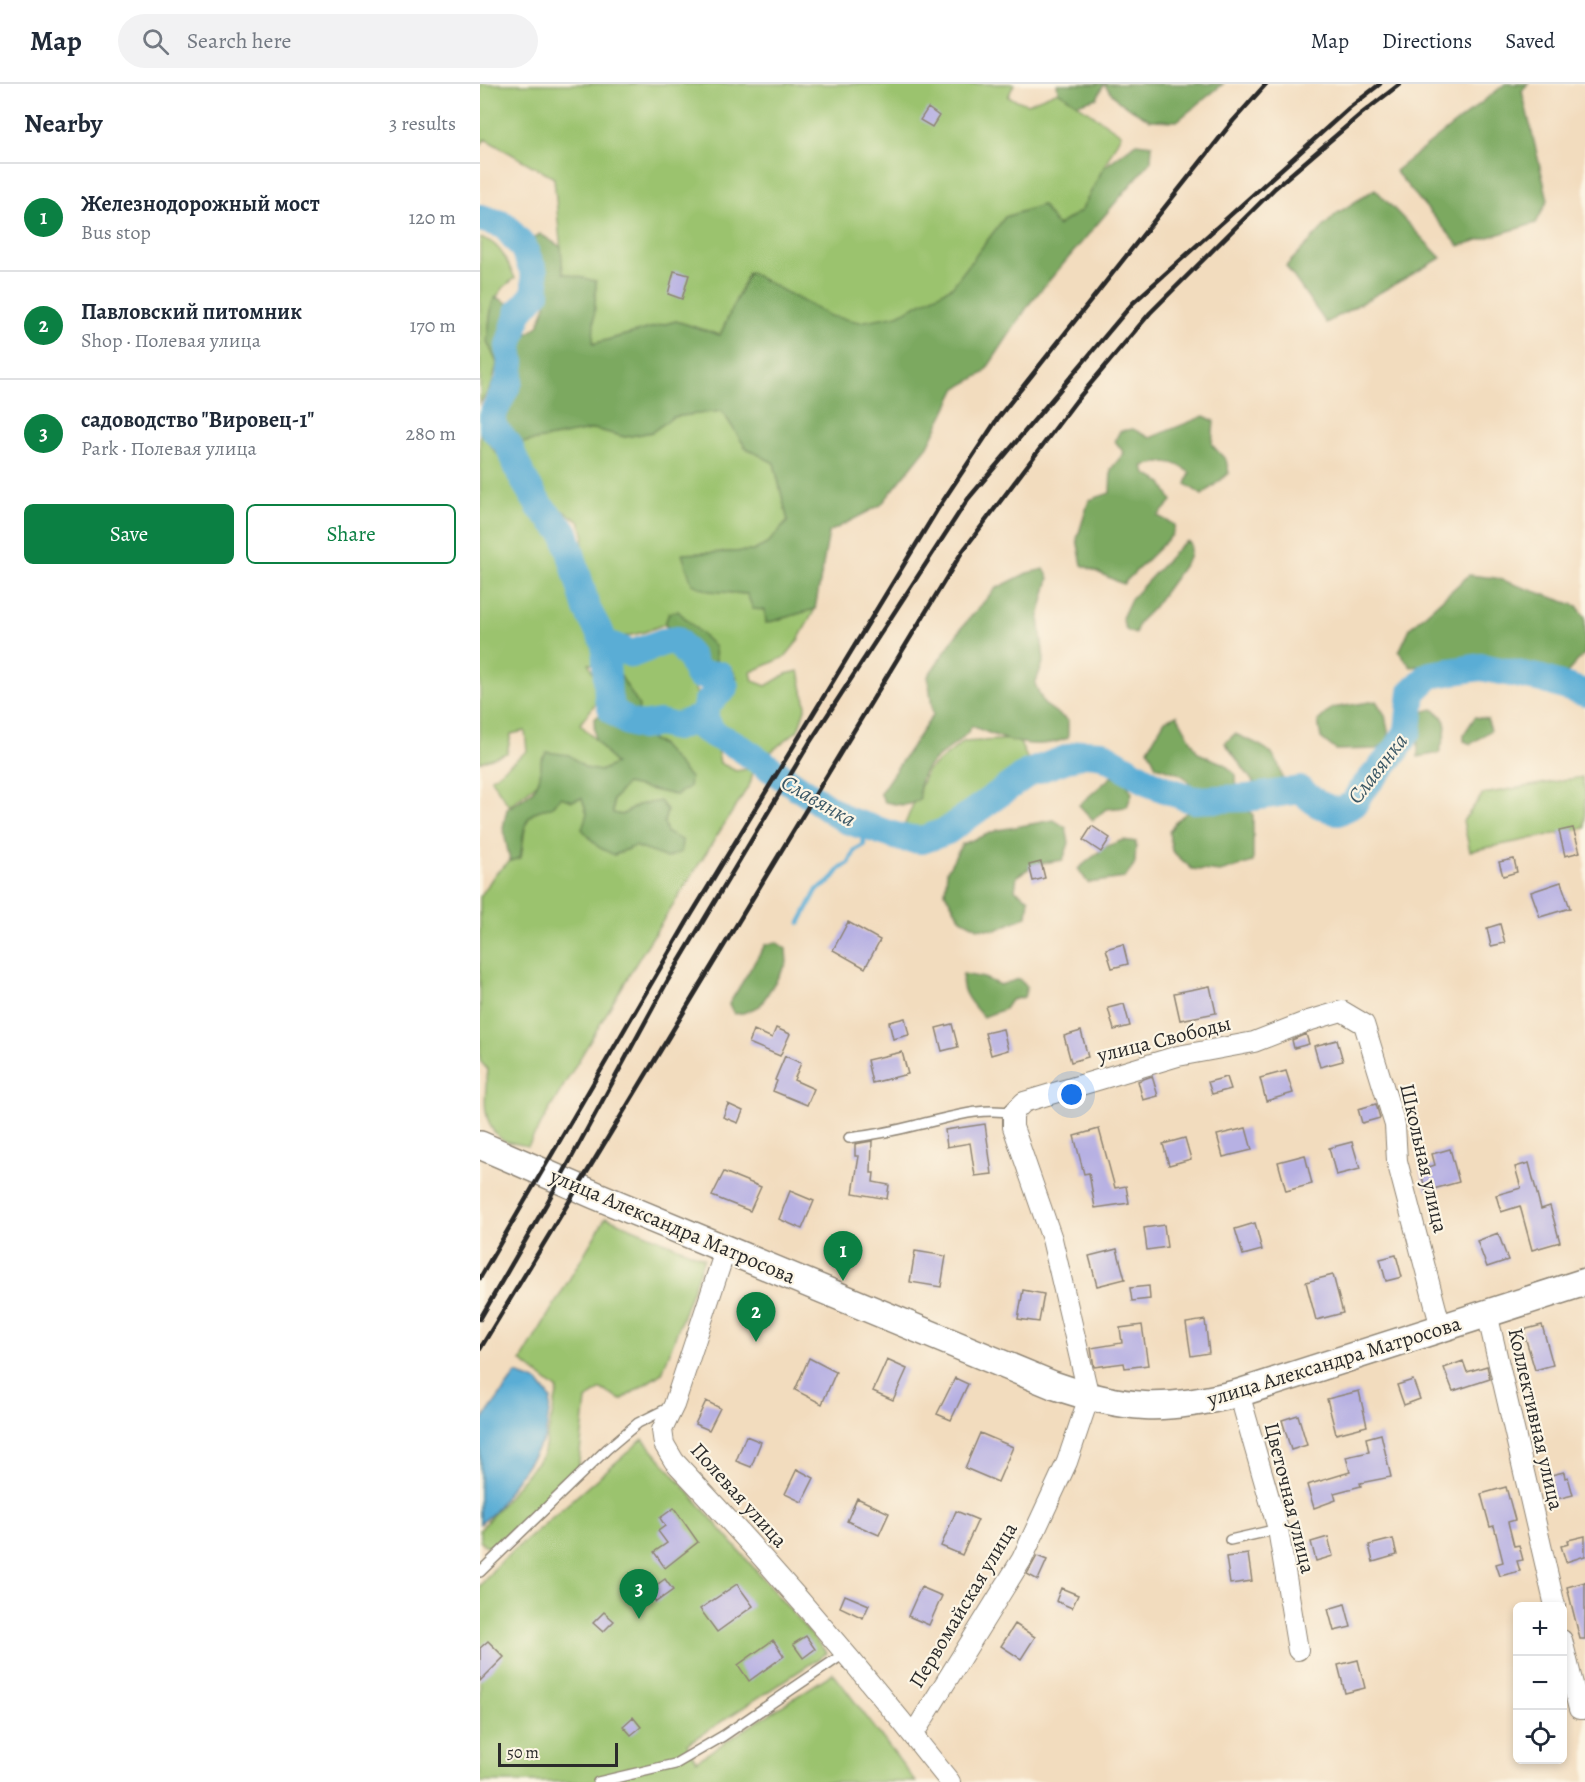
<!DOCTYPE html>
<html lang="en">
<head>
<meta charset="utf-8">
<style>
	:root { --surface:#fff; --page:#f2f2f3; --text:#1f2937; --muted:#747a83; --line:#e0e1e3; --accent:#0b8043 }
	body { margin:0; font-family:Alegreya,serif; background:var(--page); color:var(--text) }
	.controls { position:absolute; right:18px; bottom:18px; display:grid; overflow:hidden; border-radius:9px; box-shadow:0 3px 9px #0003 }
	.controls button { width:54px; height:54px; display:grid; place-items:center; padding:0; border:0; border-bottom:2px solid var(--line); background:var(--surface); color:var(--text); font:30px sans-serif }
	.scale { position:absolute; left:18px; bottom:15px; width:120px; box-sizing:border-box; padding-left:6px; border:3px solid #2b2b2b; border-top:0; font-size:16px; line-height:21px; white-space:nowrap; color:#2b2b2b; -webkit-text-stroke:4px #fcf5e5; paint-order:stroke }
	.you { position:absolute; left:592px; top:1011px; width:21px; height:21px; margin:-15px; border:4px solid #fff; border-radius:50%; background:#1a73e8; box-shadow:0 0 0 9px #1a73e833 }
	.badge { display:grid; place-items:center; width:39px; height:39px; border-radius:50%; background:var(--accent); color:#fff; font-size:20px; font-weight:700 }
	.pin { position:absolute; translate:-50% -50px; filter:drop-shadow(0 2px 3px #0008) }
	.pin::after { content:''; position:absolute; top:32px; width:21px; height:18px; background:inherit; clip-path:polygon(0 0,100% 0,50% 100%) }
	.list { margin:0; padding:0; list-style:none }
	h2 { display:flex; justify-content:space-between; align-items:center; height:78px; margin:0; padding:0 24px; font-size:26px }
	h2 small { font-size:20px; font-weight:400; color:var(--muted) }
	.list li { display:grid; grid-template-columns:39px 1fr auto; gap:18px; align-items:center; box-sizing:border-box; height:108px; padding:0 24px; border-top:2px solid var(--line) }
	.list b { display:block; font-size:22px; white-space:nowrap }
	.list p { margin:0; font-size:20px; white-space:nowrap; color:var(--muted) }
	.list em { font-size:20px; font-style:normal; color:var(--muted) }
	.actions { display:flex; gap:12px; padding:18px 24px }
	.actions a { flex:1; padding:14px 0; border:2px solid var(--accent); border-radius:9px; text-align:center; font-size:21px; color:var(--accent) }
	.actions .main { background:var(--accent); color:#fff }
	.icon { flex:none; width:33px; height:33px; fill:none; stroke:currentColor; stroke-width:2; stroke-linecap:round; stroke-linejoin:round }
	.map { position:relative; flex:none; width:1105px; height:1698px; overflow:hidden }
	header { display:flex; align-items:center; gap:36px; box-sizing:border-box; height:84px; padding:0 30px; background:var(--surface); border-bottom:2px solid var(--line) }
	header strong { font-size:28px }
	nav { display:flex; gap:33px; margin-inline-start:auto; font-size:21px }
	.search { width:420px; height:54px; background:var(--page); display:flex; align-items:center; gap:15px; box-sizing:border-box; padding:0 21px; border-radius:33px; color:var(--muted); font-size:22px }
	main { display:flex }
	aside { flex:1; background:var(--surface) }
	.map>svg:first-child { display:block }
	.green { fill:#9bc36e; stroke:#63774c; stroke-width:1.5 }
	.forest { fill:#7ca961; stroke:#546a46; stroke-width:1.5 }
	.water { fill:#5aadd5; stroke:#426c80; stroke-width:1.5 }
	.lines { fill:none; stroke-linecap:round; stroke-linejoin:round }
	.stream { stroke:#5aadd5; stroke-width:4.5 }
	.river { stroke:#5aadd5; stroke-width:28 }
	.building { fill:#b7b1e3 }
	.lane-casing { stroke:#8e8474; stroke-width:12 }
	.street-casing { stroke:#8e8474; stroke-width:22 }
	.secondary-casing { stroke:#8e8474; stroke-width:30 }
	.lane { stroke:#fff; stroke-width:9 }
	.street { stroke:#fff; stroke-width:20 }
	.secondary { stroke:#fff; stroke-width:27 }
	.rail { stroke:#2b2b2b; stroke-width:4.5 }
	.labels { text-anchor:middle; stroke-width:4.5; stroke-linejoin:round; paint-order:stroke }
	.street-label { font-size:21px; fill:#2b2b2b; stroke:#fcf5e5 }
	.water-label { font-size:22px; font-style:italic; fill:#3b5866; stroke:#fcf5e5 }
</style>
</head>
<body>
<header>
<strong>Map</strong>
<div class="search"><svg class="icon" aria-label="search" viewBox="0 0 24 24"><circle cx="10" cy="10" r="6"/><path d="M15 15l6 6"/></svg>Search here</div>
<nav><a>Map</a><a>Directions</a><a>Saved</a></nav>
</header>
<main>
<aside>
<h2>Nearby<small>3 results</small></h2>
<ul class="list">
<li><span class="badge">1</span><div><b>Железнодорожный мост</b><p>Bus stop</p></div><em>120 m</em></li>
<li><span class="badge">2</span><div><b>Павловский питомник</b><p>Shop · Полевая улица</p></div><em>170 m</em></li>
<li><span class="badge">3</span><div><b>садоводство &quot;Вировец-1&quot;</b><p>Park · Полевая улица</p></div><em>280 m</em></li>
</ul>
<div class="actions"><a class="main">Save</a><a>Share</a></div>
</aside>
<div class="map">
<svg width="1105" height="1698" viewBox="0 0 1105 1698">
	<rect width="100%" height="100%" fill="#fcf5e5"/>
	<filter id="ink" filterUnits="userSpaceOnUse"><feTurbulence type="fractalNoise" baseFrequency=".0167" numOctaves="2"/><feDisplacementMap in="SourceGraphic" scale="12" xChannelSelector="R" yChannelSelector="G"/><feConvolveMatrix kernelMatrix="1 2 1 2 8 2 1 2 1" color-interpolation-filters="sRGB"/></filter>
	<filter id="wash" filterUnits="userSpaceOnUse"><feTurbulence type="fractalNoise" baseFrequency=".008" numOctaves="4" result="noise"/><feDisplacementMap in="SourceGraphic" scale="24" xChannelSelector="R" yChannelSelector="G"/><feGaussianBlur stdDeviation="1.35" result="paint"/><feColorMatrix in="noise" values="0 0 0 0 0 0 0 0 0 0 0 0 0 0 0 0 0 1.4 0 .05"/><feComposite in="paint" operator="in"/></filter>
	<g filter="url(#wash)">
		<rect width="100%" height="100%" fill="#f2dcbe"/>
		<path class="green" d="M0 0H534L528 13 547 20 578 7 641 50 601 127 454 220 430 312 268 189 240 251 196 237 112 260 116 198 83 189 74 94 5 55 0 62Z
			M0 154C20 157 27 178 35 194L24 203 12 219 7 257 17 279 12 301 0 320Z
			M242 326 266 364 294 378 308 437 287 460 273 467 203 470 229 507 267 510 285 525 286 539 335 525 317 558 305 573 271 588 273 597 286 602 306 590 319 587 326 622 318 646 288 670 237 643 231 631 234 620 253 603 257 593 250 582 236 579 235 563 189 529 185 540 164 548 143 553 127 546 112 520 101 474 104 449 99 437 75 422 52 391 41 359 115 345 145 353 172 348 193 333Z
			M0 348 41 400 53 425 71 445 84 470 93 513 115 559 140 572 158 573 182 562 193 566 204 577 218 613 214 642 237 665 240 679 256 687 274 684 270 700 161 871 48 1062C40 1060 26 1059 20 1054 0 1037 5 1010 8 986L0 977V813L15 790 30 777 41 774C46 751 39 726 70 724L81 713 92 717 102 714 107 729 134 771 155 762 187 774 184 738 187 726 158 721 142 731 133 729V716L146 700 196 711 181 661 155 646 121 574 117 581 109 580 122 611 100 640 142 683 124 705 88 675 29 722 11 695 47 667 45 647 31 650 27 669 0 678Z
			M538 655 549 678 448 750 422 747 447 687 483 658Z
			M1102 693 1105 707V744L990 767 983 737 1003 710Z
			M126 1133 224 1174 182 1289 141 1316 121 1305 106 1316 98 1386 11 1465 0 1457V1446L63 1371 78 1306 41 1277Z
			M163 1355 347 1569 207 1660 216 1677 353 1589 436 1698H0V1502L17 1481Z"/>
		<path class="forest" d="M577 0H624L617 14 597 20 578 7Z
			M624 0H743L697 37 670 36 638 17Z
			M1025 0H1048L1042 7 1068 116 1056 139 979 162 915 87Z
			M656 59 672 61 671 77 550 219 504 289 477 304 448 362 401 421 349 448 335 525 286 539 285 526 273 525 267 510 229 507 212 500 202 470 273 467 287 460 308 437 294 379 266 364 242 327 193 333 172 348 145 353 114 345 41 359 23 335 38 296V269L42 254 58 242 66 221 62 193 47 158 60 150 81 163 83 189 116 197 113 260 196 237 240 251 269 188 350 232 380 238 418 231 472 203 525 133 562 121 577 142 601 127 624 83Z
			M895 105 961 174 846 239 806 182 856 130Z
			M16 213 33 222 17 279 7 257 12 219Z
			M724 332 734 337 732 361 746 376 749 389 722 411 706 400 710 389C693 375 684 377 663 382L666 390 682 399 692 417 678 432 695 441 692 451 643 500 602 481 597 455 609 416 630 409 631 385 644 369 635 357 640 347 653 345 670 354Z
			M708 457 711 461 709 474 673 524 659 538 655 550 646 546 642 534 651 515 701 461Z
			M564 485 569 494 559 533 564 576 555 600 564 620 588 637V654C554 668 524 656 492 642 476 670 434 673 440 714 429 724 419 721 405 718L400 709 453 631 448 592 482 543 515 505 547 489Z
			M989 491 1016 494 1097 522 1105 533V569L1085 591 1006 577 931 583 919 568 930 544Z
			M198 527 235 563 236 579 228 589 185 540 189 529Z
			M121 574 139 589 159 622 155 646 181 661 210 694 209 703 196 711 146 700 133 716V729L142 731 158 721 180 717 187 726 184 738 187 749 202 756 201 768 187 774 155 762 134 771 118 763 102 745 107 729 102 714 92 717 81 713 70 724C39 726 45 751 40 774L30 777 23 744 27 725C50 709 62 707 61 676L67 668 89 671 106 684 120 687 135 680 115 655 114 635 125 627 117 581Z
			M896 617 905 631 910 657 897 665 856 666 841 654 838 637 852 624Z
			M953 625C973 637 965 650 959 669L938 673V629Z
			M697 631 718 669 744 680 756 691 757 715 773 731V778L740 788 712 785 692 767 689 748 696 737 715 722C711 689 705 692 676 682L668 665 685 636Z
			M995 633 1007 635 1011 646 991 660 984 657V650Z
			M755 650C784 663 799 665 803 700L781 709 745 659Z
			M631 693H643L652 709 647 723 626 725 613 736 599 721Z
			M574 736 586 744 589 759 583 776 556 780 537 792 535 806 549 815 547 832 516 846 498 844 481 835 465 809 467 787 482 760 518 746Z
			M643 756 656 758 655 779 645 794 608 799 598 785 625 763Z
			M296 858 306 865 307 879 280 922 263 929 254 930 249 920 285 861Z
			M483 890 504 894 520 901 539 895 547 903 544 913 531 916 525 925 503 933C492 920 479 908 483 890Z"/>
		<path class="water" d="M36 1290 58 1298 71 1315 65 1354 14 1428 0 1440V1339Z"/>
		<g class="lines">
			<path class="stream" d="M320 839 337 806 350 798 360 785 369 779 375 766 384 761 382 741"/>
			<path class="river" d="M0 134 24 141 43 163 54 188 56 209 39 228 29 262 31 278 29 297 13 330V344L28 360 42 393 60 423 85 449 107 525 125 559 152 570 183 558 196 556 210 573 218 591H240L245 603 227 619 224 633 233 650 256 661 366 736 422 754 442 756 467 747 548 689 603 669 622 670 674 701 713 716 767 714 820 706 838 720 858 728 874 720 880 708 917 665 928 647 932 608 950 591 1001 583 1062 595 1105 609
				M125 559 128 613 132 626 148 638 162 642 179 639 196 643 211 637 233 650"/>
		</g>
		<g id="blocks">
			<path class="building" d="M448 24 459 32 452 43 440 36Z
				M194 187 209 191 202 215 188 210Z
				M612 742 630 754 621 768 603 756Z
				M1093 744 1100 768 1085 772 1079 747Z
				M1034 775 1037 788 1023 792 1019 778Z
				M561 778 565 794 553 797 549 781Z
				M1081 798 1090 824 1060 833 1051 808Z
				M368 838 400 856 385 884 353 866Z
				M1020 840 1025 859 1011 862 1007 844Z
				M643 860 648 880 632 884 626 865Z
				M730 902 736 929 700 936 694 909Z
				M644 920 650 942 634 946 628 924Z
				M425 934 429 951 413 955 409 938Z
				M472 940 478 963 462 967 456 944Z
				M296 944 310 950 300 972 269 959 274 946 292 954Z
				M523 945 528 966 511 971 505 949Z
				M601 947 608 973 591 978 584 952Z
				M826 950 829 960 814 964 812 956Z
				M857 956 863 977 840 983 834 962Z
				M422 968 428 990 392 999 387 976Z
				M305 972 321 979 314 996 334 1005 327 1021 293 1007 297 997 295 996Z
				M806 987 813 1009 786 1017 780 994Z
				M672 992 678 1012 663 1016 658 997Z
				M747 993 751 1005 732 1010 728 998Z
				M248 1020 263 1027 258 1039 243 1033Z
				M896 1020 900 1034 882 1039 878 1025Z
				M505 1040 512 1090 495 1092 490 1059 467 1063 465 1046Z
				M766 1044 772 1066 743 1073 737 1051Z
				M619 1045 635 1104 646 1102 649 1119 615 1124 609 1089 604 1090 594 1052Z
				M705 1054 711 1075 689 1081 683 1060Z
				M392 1057 391 1089H394L393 1098 409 1101 407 1115 373 1109 379 1072H375V1060Z
				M872 1058 880 1085 856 1091 849 1064Z
				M970 1065 979 1098 946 1107 940 1086 955 1081 952 1070Z
				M825 1071 832 1100 806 1107 798 1078Z
				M1049 1079 1061 1125 1070 1122 1080 1158 1052 1166 1040 1122 1021 1128 1016 1111 1041 1104 1035 1083Z
				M244 1088 281 1103 270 1127 232 1112Z
				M310 1107 334 1117 322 1145 299 1135Z
				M775 1139 782 1166 763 1171 755 1145Z
				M684 1141 687 1163 667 1166 664 1144Z
				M1018 1149 1028 1176 1007 1183 997 1157Z
				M637 1165 645 1195 617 1202 609 1172Z
				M435 1167 466 1172 461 1203 430 1198Z
				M916 1171 922 1193 906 1197 900 1175Z
				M853 1191 863 1229 836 1236 826 1198Z
				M669 1202 670 1215 652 1217 650 1204Z
				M543 1206 564 1210 559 1238 538 1235Z
				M725 1236 729 1269 711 1272 706 1239Z
				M662 1241 668 1281 645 1284 644 1279 614 1283 611 1264 642 1259 640 1244Z
				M1062 1241 1073 1281 1055 1286 1043 1246Z
				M329 1274 356 1288 342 1320 315 1306Z
				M407 1276 427 1285 413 1316 393 1307Z
				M983 1277 987 1288 1007 1282 1010 1295 973 1307 964 1284Z
				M475 1294 488 1300 471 1336 457 1330Z
				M933 1296 940 1315 924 1321 917 1301Z
				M879 1307 887 1342 856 1350 847 1315Z
				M226 1317 240 1324 229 1346 215 1340Z
				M818 1331 827 1361 811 1366 802 1336Z
				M500 1349 533 1363 518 1398 485 1384Z
				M901 1350 911 1393 880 1399 881 1402 854 1409 856 1416 834 1424 827 1401 870 1388 866 1373 889 1368 886 1354Z
				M266 1352 281 1358 271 1383 256 1377Z
				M317 1385 334 1394 322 1418 305 1410Z
				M1084 1388 1085 1394 1088 1393 1093 1411 1073 1416 1068 1399 1073 1398 1071 1391Z
				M1026 1403 1035 1436 1028 1438 1034 1462 1039 1461 1043 1476 1037 1477 1040 1487 1020 1492 1016 1480 1023 1478 1014 1442 1010 1443 1001 1410Z
				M377 1414 409 1429 399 1451 367 1437Z
				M194 1424 218 1458 185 1484 174 1468 187 1459 178 1447 185 1442 180 1434Z
				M476 1427 498 1436 482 1471 461 1462Z
				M1105 1452V1472L1086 1478 1081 1462 1089 1460 1088 1456Z
				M848 1453 853 1472 836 1477 831 1458Z
				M913 1455 917 1471 893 1478 889 1461Z
				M768 1470 772 1497 750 1500 746 1473Z
				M557 1472 567 1476 558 1496 547 1490Z
				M185 1495 193 1506 176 1518 168 1507Z
				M1105 1498V1555H1100L1087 1503Z
				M257 1500 273 1522 237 1548 220 1525Z
				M441 1503 462 1512 449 1541 428 1532Z
				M581 1504 598 1511 592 1524 576 1517Z
				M365 1511 389 1521 383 1534 360 1523Z
				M865 1520 871 1543 854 1547 848 1525Z
				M124 1528 134 1537 123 1548 113 1539Z
				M535 1540 555 1553 541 1575 521 1562Z
				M326 1552 335 1565 323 1574 313 1560Z
				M293 1556 304 1572 269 1597 258 1581Z
				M8 1557 24 1573 0 1597V1564Z
				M878 1576 885 1604 865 1609 858 1581Z
				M153 1633 161 1643 151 1651 143 1642Z"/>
		</g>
	</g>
	<g filter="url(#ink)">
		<use href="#blocks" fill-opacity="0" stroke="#8e8474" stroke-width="1.5"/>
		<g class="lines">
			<defs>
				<path id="lane" d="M369 1054C392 1051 414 1047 437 1041 469 1034 501 1022 533 1029
					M750 1456 798 1445
					M0 1488 127 1365 158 1339 190 1323
					M118 1698 195 1680 243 1652 365 1569"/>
				<path id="street" d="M246 1164 194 1321 182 1346 184 1360 194 1377C291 1480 383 1587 470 1698
					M1007 1229 1075 1522
					M759 1309 798 1445 818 1566
					M1082 1556 1099 1625H1105
					M433 1651 542 1475 587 1378 609 1313 572 1155 533 1043V1029L544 1018 698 972 774 958 828 937 862 927 884 940 915 1041 917 1077 961 1244"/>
				<path id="secondary" d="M0 1061 115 1111 573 1301C645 1326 684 1328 759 1309L1105 1198"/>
			</defs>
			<use href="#lane" class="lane-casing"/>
			<use href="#street" class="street-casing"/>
			<use href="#secondary" class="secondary-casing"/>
			<use href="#lane" class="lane"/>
			<use href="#street" class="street"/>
			<use href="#secondary" class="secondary"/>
			<path class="rail" d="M0 1194 211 831 457 426 518 334 753 37 786 0
				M0 1235 67 1119 188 896 330 658 488 415 653 219 869 24 900 0
				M0 1265 482 468 596 317 670 229 795 104 881 30 920 0"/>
		</g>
	</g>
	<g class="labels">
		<g class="street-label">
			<text transform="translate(684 955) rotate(-14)" y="7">улица Свободы</text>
			<text transform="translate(944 1074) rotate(77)" y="7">Школьная улица</text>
			<text transform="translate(193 1142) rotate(23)" y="7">улица Александра Матросова</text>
			<text transform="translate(854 1277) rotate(-17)" y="7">улица Александра Матросова</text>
			<text transform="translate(1056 1335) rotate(77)" y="7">Коллективная улица</text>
			<text transform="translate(259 1411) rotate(48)" y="7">Полевая улица</text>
			<text transform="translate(810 1414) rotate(76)" y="7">Цветочная улица</text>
			<text transform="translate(483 1521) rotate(-59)" y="7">Первомайская улица</text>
		</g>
		<g class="water-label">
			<text transform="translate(897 684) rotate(-52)" y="8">Славянка</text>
			<text transform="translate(339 716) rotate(30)" y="8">Славянка</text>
		</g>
	</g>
</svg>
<div class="controls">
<button>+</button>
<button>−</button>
<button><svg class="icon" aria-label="locate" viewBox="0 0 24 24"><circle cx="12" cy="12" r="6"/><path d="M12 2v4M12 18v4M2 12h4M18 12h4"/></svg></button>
</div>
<div class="scale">50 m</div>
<div class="you"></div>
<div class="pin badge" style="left:363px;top:1197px">1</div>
<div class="pin badge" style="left:276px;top:1258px">2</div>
<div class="pin badge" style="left:159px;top:1535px">3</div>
</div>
</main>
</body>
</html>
